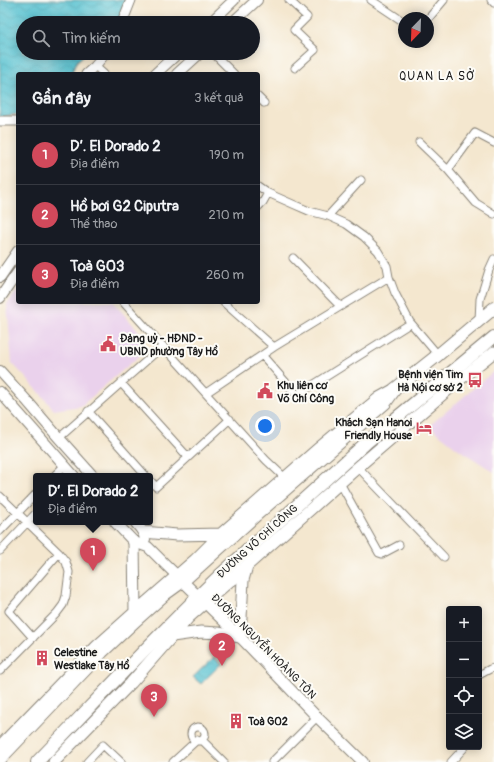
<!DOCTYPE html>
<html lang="vi">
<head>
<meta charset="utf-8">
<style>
	:root { --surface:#171b24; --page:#242831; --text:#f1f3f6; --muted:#9ea1a6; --line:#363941; --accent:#d1495b }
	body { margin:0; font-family:Pangolin,sans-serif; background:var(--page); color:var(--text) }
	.controls { position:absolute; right:12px; bottom:12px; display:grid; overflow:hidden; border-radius:4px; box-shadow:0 2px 10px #0003 }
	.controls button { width:36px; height:36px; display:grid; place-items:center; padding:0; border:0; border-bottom:1px solid var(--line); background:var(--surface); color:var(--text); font:20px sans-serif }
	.compass { position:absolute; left:398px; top:12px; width:36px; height:36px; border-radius:50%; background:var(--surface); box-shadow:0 2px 10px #0003; rotate:203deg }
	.you { position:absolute; left:265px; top:426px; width:14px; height:14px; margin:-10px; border:3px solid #fff; border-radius:50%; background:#1a73e8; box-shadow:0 0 0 6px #1a73e833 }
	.badge { display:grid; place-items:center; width:26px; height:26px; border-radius:50%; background:var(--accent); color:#fff; font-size:13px; font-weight:700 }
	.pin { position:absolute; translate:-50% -33px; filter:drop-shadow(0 1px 2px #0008) }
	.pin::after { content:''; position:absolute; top:21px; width:14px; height:12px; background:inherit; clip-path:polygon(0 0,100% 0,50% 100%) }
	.popup { position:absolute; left:33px; top:473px; width:120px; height:52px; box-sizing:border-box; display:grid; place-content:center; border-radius:4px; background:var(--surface); filter:drop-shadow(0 1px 3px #0005); font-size:13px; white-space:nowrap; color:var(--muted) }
	.popup b { font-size:15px; color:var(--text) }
	.popup::after { content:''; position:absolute; left:50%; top:100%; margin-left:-8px; border:8px solid transparent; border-top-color:var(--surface) }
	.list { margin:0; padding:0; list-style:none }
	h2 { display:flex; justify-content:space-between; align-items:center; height:52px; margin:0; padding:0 16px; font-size:17px }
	h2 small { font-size:13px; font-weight:400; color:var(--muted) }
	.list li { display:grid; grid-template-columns:26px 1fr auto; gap:12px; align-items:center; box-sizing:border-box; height:60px; padding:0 16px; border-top:1px solid var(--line) }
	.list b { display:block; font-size:15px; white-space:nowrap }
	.list p { margin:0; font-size:13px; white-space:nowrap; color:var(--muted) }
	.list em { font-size:13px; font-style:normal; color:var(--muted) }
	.icon { flex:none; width:22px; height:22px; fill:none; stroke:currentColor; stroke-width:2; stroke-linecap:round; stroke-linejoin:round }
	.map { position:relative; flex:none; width:494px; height:762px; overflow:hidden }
	.search { position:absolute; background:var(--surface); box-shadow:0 2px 10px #0003; left:16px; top:16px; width:244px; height:44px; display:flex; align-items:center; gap:10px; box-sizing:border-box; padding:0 14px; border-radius:22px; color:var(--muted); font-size:15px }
	.panel { position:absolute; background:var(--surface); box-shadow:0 2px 10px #0003; left:16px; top:72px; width:244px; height:232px; border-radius:4px }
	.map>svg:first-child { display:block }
	.built { fill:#ead1ec }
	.water { fill:url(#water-waves); stroke:#396e76 }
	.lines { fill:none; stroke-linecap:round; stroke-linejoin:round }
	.minor-casing { stroke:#888276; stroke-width:9 }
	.tertiary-casing { stroke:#888276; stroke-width:11 }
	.secondary-casing { stroke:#888276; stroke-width:12 }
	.primary-casing { stroke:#888276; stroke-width:13 }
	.trunk-casing { stroke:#888276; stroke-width:14 }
	.minor { stroke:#fff; stroke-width:7 }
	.tertiary { stroke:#fff; stroke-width:9 }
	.secondary { stroke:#fff; stroke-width:10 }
	.primary { stroke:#fff; stroke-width:11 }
	.trunk { stroke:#fff; stroke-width:12 }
	.labels { text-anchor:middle; stroke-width:4; stroke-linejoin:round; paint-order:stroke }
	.poi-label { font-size:11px; font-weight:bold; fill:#1c1c1c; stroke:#fdfcf7; text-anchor:start }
	.street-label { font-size:11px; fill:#1c1c1c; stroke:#fdfcf7 }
	.neighbourhood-label { font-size:12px; letter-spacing:1px; fill:#1c1c1c; stroke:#fdfcf7 }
</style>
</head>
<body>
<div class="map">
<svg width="494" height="762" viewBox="0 0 494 762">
	<defs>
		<pattern id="water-waves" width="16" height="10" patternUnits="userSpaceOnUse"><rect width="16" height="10" fill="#56c1d0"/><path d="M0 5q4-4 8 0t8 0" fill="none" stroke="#4aa5b2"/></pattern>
	</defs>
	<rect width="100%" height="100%" fill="#fdfcf7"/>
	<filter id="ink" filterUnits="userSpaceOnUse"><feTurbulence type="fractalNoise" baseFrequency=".025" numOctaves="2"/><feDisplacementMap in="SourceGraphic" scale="8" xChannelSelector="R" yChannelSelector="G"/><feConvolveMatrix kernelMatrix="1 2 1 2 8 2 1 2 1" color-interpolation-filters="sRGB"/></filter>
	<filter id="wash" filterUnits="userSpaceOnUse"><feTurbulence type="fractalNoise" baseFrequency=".012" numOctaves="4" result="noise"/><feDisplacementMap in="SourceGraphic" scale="16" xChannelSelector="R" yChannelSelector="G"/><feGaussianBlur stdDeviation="0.9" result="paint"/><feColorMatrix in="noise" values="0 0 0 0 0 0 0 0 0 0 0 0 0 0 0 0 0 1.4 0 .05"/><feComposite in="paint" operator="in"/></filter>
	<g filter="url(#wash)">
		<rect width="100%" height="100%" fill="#f4e7cf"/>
		<path class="built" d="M18 290V302H113L144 337V352L81 406 54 410 40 393 12 363 7 304Z
			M494 371V472L457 448 429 426Z"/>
		<path class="water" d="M0 0H126L118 23H23V53H86L77 61 71 74H18V114L0 117Z
			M214 657 221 664 201 684 193 677Z"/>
	</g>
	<g filter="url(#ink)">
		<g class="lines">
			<defs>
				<path id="minor" d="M289 0 307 17 294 30 315 50 295 68
					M371 0 404 22
					M491 0 494 3
					M428 19 444 0
					M213 53 234 74
					M95 66 104 74
					M258 97 264 103
					M419 142 448 170 475 133 494 143
					M448 170 476 203 494 214
					M258 186 268 193 295 205 309 211 328 216 346 224 364 237 378 251 387 266 389 277 395 293 410 322 438 355
					M258 207 263 202 268 193
					M328 216 361 180
					M293 258 340 306
					M123 302 266 460 285 478
					M223 302 274 347
					M479 321 480 299 489 270 494 259
					M262 355 297 395 411 323
					M121 383 188 457
					M206 393 274 347 389 277
					M88 411 146 476
					M59 438 163 346
					M358 467 372 482 444 557
					M54 476 64 466
					M150 480 156 487 230 419
					M340 483 379 553 382 554 399 545
					M0 496 59 553 66 562 69 572 66 596 63 605 57 613 0 671
					M0 531 36 494
					M0 551 36 513
					M33 638 9 611 59 553
					M479 675 490 669 494 668
					M191 734a7 7 0 1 1 14 0a7 7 0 1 1-14 0Z
					M202 740 224 762
					M87 762 103 745 121 762
					M173 762 197 740
					M272 762 317 717
					M451 762 465 747"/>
				<path id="tertiary" d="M122 23 131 0
					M86 74 95 66 106 53
					M0 121H18"/>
				<path id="secondary" d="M210 23 234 0
					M232 23 257 0
					M155 74 178 53
					M177 74 200 53
					M0 277 18 251
					M0 298 18 272
					M0 371 28 402 59 438 93 476
					M0 392 74 476
					M115 522 134 542 148 547 164 563 240 637 317 717 363 762
					M135 522 143 532 145 539"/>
				<path id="primary" d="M143 532 177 535 221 534
					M134 542 135 612
					M172 636 201 632 218 633 240 637 243 580 247 566
					M0 746 97 646 135 612 195 560 221 534 319 448 379 398 395 389
					M54 762 131 683 188 618 358 467 458 381 494 352"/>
				<path id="trunk" d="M219 576 233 579
					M0 759 102 652 135 621 165 594 183 581 256 515 385 403 395 389 438 355 494 308
					M37 762C97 700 156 636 219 576L366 443 494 337"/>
			</defs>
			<use href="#minor" class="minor-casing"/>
			<use href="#tertiary" class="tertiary-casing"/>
			<use href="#secondary" class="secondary-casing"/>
			<use href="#primary" class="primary-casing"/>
			<use href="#trunk" class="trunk-casing"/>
			<use href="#minor" class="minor"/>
			<use href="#tertiary" class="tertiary"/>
			<use href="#secondary" class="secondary"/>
			<use href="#primary" class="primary"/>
			<use href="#trunk" class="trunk"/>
		</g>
	</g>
	<defs>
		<symbol id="civic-bare" viewBox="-9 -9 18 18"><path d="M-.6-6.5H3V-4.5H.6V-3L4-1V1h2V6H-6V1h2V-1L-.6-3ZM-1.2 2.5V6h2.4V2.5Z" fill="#d1495b" stroke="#fdfcf7" stroke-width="2.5" paint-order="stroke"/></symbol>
		<symbol id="bus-bare" viewBox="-9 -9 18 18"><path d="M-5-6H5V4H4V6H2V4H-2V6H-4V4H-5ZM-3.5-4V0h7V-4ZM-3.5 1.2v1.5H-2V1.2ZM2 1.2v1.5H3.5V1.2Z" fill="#d1495b" stroke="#fdfcf7" stroke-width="2.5" paint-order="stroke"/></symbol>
		<symbol id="hotel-bare" viewBox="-9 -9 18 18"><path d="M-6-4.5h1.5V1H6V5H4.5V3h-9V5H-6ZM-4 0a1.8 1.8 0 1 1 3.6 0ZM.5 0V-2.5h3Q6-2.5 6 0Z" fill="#d1495b" stroke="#fdfcf7" stroke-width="2.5" paint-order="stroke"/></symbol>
		<symbol id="building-bare" viewBox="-9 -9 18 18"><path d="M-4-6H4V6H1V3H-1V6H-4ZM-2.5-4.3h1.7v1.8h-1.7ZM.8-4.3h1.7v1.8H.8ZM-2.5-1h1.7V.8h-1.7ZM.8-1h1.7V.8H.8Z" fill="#d1495b" stroke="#fdfcf7" stroke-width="2.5" paint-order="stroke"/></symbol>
	</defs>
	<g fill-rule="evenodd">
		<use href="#civic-bare" x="97" y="333" width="22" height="22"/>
		<use href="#bus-bare" x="464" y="369" width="22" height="22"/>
		<use href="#civic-bare" x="254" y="380" width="22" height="22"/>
		<use href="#hotel-bare" x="413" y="417" width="22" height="22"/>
		<use href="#building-bare" x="31" y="647" width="22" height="22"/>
		<use href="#building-bare" x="225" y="710" width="22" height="22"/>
	</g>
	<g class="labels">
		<g class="poi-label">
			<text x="120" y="342">Đảng uỷ - HĐND -<tspan x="120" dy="13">UBND phường Tây Hồ</tspan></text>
			<text x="463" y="378" text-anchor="end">Bệnh viện Tim<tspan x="463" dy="13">Hà Nội cơ sở 2</tspan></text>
			<text x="277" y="389">Khu liên cơ<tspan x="277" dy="13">Võ Chí Công</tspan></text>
			<text x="412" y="426" text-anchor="end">Khách Sạn Hanoi<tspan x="412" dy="13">Friendly House</tspan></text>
			<text x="54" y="656">Celestine<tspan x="54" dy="13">Westlake Tây Hồ</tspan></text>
			<text x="248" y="725">Toà G02</text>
		</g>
		<g class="street-label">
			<text transform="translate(257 541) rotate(-42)" y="4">ĐƯỜNG VÕ CHÍ CÔNG</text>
			<text transform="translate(264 646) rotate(45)" y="4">ĐƯỜNG NGUYỄN HOÀNG TÔN</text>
		</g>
		<g class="neighbourhood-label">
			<text x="437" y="80">QUAN LA SỞ</text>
		</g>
	</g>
</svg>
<div class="controls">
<button>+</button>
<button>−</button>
<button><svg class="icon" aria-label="locate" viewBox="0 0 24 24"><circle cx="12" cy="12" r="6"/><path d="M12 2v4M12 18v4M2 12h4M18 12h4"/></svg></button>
<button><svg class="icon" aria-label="layers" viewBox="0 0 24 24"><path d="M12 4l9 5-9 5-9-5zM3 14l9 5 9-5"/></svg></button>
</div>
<svg class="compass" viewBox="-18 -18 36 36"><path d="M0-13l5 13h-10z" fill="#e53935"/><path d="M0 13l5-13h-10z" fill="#9ea1a6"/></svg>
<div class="you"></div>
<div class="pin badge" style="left:93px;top:571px">1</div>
<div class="popup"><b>D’. El Dorado 2</b>Địa điểm</div>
<div class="pin badge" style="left:222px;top:666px">2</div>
<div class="pin badge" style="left:154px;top:717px">3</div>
<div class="search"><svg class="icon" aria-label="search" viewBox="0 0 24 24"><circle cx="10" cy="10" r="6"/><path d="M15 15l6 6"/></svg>Tìm kiếm</div>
<section class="panel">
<h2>Gần đây<small>3 kết quả</small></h2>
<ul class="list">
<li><span class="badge">1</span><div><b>D’. El Dorado 2</b><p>Địa điểm</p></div><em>190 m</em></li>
<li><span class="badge">2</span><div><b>Hồ bơi G2 Ciputra</b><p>Thể thao</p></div><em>210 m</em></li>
<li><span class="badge">3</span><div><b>Toà G03</b><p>Địa điểm</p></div><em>260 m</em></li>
</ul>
</section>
</div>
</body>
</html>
